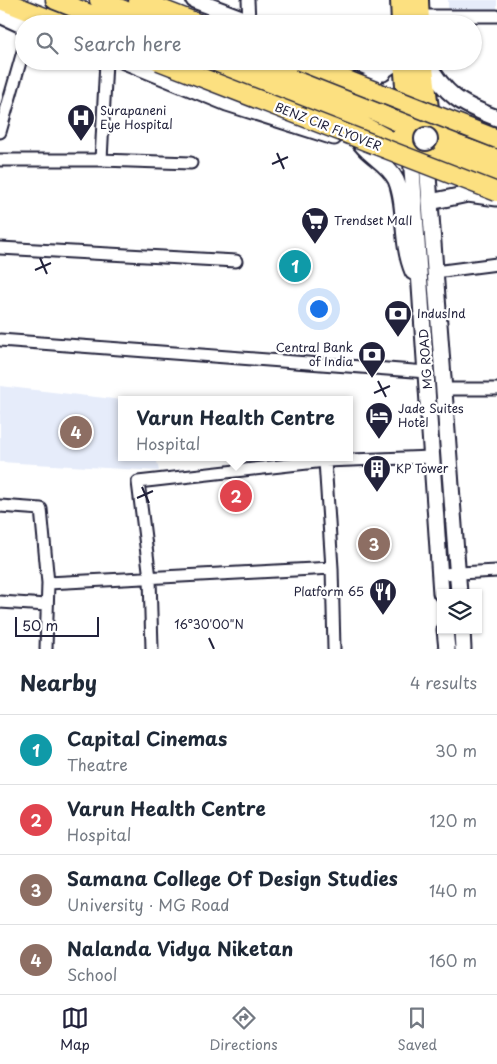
<!DOCTYPE html>
<html lang="en">
<head>
<meta charset="utf-8">
<style>
	:root { --surface:#fff; --page:#f6f6f7; --text:#1f2937; --muted:#747a83; --line:#e0e1e3; --accent:#22223b }
	body { margin:0; font-family:"Playpen Sans",sans-serif; background:var(--page); color:var(--text) }
	.controls { position:absolute; right:15px; bottom:15px; display:grid; overflow:hidden; border-radius:0px; box-shadow:0 1px 4px #0004 }
	.controls button { width:45px; height:45px; display:grid; place-items:center; padding:0; border:0; border-bottom:1px solid var(--line); background:var(--surface); color:var(--text); font:25px sans-serif }
	.scale { position:absolute; left:15px; bottom:12px; width:84px; box-sizing:border-box; padding-left:5px; border:2px solid #22223b; border-top:0; font-size:14px; line-height:18px; white-space:nowrap; color:#22223b; -webkit-text-stroke:4px #fff; paint-order:stroke }
	.you { position:absolute; left:318px; top:308px; width:18px; height:18px; margin:-12px; border:4px solid #fff; border-radius:50%; background:#1a73e8; box-shadow:0 0 0 8px #1a73e833 }
	.badge { display:grid; place-items:center; width:32px; height:32px; border-radius:50%; background:var(--accent); color:#fff; font-size:16px; font-weight:700 }
	.pin { position:absolute; translate:-50% -50%; border:2px solid #fff; box-shadow:0 1px 5px #0006 }
	.popup { position:absolute; left:118px; top:396px; width:235px; height:65px; box-sizing:border-box; display:grid; place-content:center; border-radius:0px; background:var(--surface); filter:drop-shadow(0 1px 4px #0005); font-size:16px; white-space:nowrap; color:var(--muted) }
	.popup b { font-size:19px; color:var(--text) }
	.popup::after { content:''; position:absolute; left:50%; top:100%; margin-left:-10px; border:10px solid transparent; border-top-color:var(--surface) }
	.list { margin:0; padding:0; list-style:none }
	h2 { display:flex; justify-content:space-between; align-items:center; height:65px; margin:0; padding:0 20px; font-size:21px }
	h2 small { font-size:16px; font-weight:400; color:var(--muted) }
	.list li { display:grid; grid-template-columns:32px 1fr auto; gap:15px; align-items:center; box-sizing:border-box; height:70px; padding:0 20px; border-top:1px solid var(--line) }
	.list b { display:block; font-size:19px; white-space:nowrap }
	.list p { margin:0; font-size:16px; white-space:nowrap; color:var(--muted) }
	.list em { font-size:16px; font-style:normal; color:var(--muted) }
	.icon { flex:none; width:28px; height:28px; fill:none; stroke:currentColor; stroke-width:2; stroke-linecap:round; stroke-linejoin:round }
	.map { position:relative; flex:none; width:497px; height:649px; overflow:hidden }
	.search { position:absolute; background:var(--surface); box-shadow:0 1px 4px #0004; left:15px; right:15px; top:15px; height:55px; display:flex; align-items:center; gap:12px; box-sizing:border-box; padding:0 18px; border-radius:28px; color:var(--muted); font-size:19px }
	.sheet { height:345px; background:var(--surface) }
	nav { display:flex; justify-content:space-around; align-items:center; box-sizing:border-box; height:70px; border-top:1px solid var(--line); background:var(--surface); font-size:14px; color:var(--muted) }
	nav a { display:grid; justify-items:center; gap:2px }
	nav .on { color:var(--accent) }
	.map>svg:first-child { display:block }
	.built { fill:#e6ecfa }
	.lines { fill:none; stroke-linecap:round; stroke-linejoin:round }
	.street-casing { stroke:#22223b; stroke-width:15 }
	.secondary-casing { stroke:#22223b; stroke-width:19 }
	.primary-casing { stroke:#22223b; stroke-width:21 }
	.highway-casing { stroke:#22223b; stroke-width:24 }
	.street { stroke:#fff; stroke-width:11 }
	.secondary { stroke:#fff; stroke-width:15 }
	.primary { stroke:#fce080; stroke-width:18 }
	.highway { stroke:#fce080; stroke-width:20 }
	.primary-bridge-casing { stroke:#22223b; stroke-width:21; stroke-linecap:butt }
	.primary-bridge { stroke:#fce080; stroke-width:18 }
	.ticks { fill:none; stroke:#22223b; stroke-width:2 }
	.labels { text-anchor:middle; stroke-width:4.5; stroke-linejoin:round; paint-order:stroke }
	.poi-label { font-size:12px; fill:#22223b; stroke:#fff; text-anchor:start }
	.street-label { font-size:12px; fill:#22223b; stroke:#fff }
	.ticks-label { font-size:12px; text-anchor:middle; fill:#22223b; stroke:#fff; stroke-width:4.5; stroke-linejoin:round; paint-order:stroke }
</style>
</head>
<body>
<div class="map">
<svg width="497" height="649" viewBox="0 0 497 649">
	<rect width="100%" height="100%" fill="#fff"/>
	<filter id="ink" filterUnits="userSpaceOnUse"><feTurbulence type="fractalNoise" baseFrequency=".02" numOctaves="2"/><feDisplacementMap in="SourceGraphic" scale="10" xChannelSelector="R" yChannelSelector="G"/><feConvolveMatrix kernelMatrix="1 2 1 2 8 2 1 2 1" color-interpolation-filters="sRGB"/></filter>
	<g filter="url(#ink)">
		<path class="built" d="M448 0H497V9H448Z
			M0 386 122 400V457H156L159 471 0 462Z"/>
		<g class="lines">
			<defs>
				<path id="street" d="M248 0 249 21
					M418 16H497
					M0 132 24 48
					M0 160H101L191 163
					M101 160 106 61
					M0 248 236 261
					M435 272 497 264
					M0 340 427 372
					M444 389H497
					M325 461 332 568 334 649
					M0 506 41 509 48 583 46 649
					M440 574 497 571
					M48 583 332 568
					M0 602 47 605
					M152 649 150 578 138 482 325 461 432 457"/>
				<path id="secondary" d="M194 0 257 24
					M0 15 24 26
					M124 61 227 103 334 137
					M353 61 383 73
					M426 61C446 96 460 104 497 118
					M352 88 370 80 397 61
					M357 138C366 155 387 162 396 180 407 206 400 242 413 272
					M411 155 441 593
					M427 162 459 593
					M430 202 468 194 497 198
					M445 630 447 649
					M462 630 463 649"/>
				<path id="primary" d="M1 0 62 24
					M55 0 115 24
					M99 0 159 24
					M138 0 200 24
					M212 61 345 116 406 149
					M254 61 337 94 407 126"/>
				<path id="highway" d="M401 0 402 24
					M418 0 419 24
					M404 61 409 122
					M422 61 429 116
					M403 139a23 23 0 1 1 46 0a23 23 0 1 1-46 0Z
					M449 143 497 160
					M440 158 497 179"/>
			</defs>
			<use href="#street" class="street-casing"/>
			<use href="#secondary" class="secondary-casing"/>
			<use href="#primary" class="primary-casing"/>
			<use href="#highway" class="highway-casing"/>
			<use href="#street" class="street"/>
			<use href="#secondary" class="secondary"/>
			<use href="#primary" class="primary"/>
			<use href="#highway" class="highway"/>
			<defs>
				<path id="primary-bridge" d="M159 61 497 192
					M299 61 497 139"/>
			</defs>
			<use href="#primary-bridge" class="primary-bridge-casing"/>
			<use href="#primary-bridge" class="primary-bridge"/>
		</g>
	</g>
	<path class="ticks" d="M277 153 284 169M272 164 288 157M40 258 47 274M35 270 51 263M378 381 386 397M374 393 390 386M142 487 149 503M137 498 153 491M209 638 214 649"/>
	<defs>
		<symbol id="hospital-pin" viewBox="-11 -11 22 30"><path d="M0 17L-7.5 6A9.5 9.5 0 1 1 7.5 6Z" fill="#22223b" stroke="#fff"/><path d="M-5-5h3v3.5h4V-5h3V5h-3V1.5h-4V5h-3Z" fill="#fff"/></symbol>
		<symbol id="supermarket-pin" viewBox="-11 -11 22 30"><path d="M0 17L-7.5 6A9.5 9.5 0 1 1 7.5 6Z" fill="#22223b" stroke="#fff"/><path d="M-6-5.5h2.5l.6 2H6L4.5 2H-2.5L-4.4-4H-6ZM-1.5 3.2a1.3 1.3 0 1 0 .1 0ZM3 3.2a1.3 1.3 0 1 0 .1 0Z" fill="#fff"/></symbol>
		<symbol id="bank-pin" viewBox="-11 -11 22 30"><path d="M0 17L-7.5 6A9.5 9.5 0 1 1 7.5 6Z" fill="#22223b" stroke="#fff"/><path d="M-6-4H6V4H-6ZM0-2.3a2.3 2.3 0 1 0 0 4.6a2.3 2.3 0 1 0 0-4.6Z" fill="#fff"/></symbol>
		<symbol id="hotel-pin" viewBox="-11 -11 22 30"><path d="M0 17L-7.5 6A9.5 9.5 0 1 1 7.5 6Z" fill="#22223b" stroke="#fff"/><path d="M-6-4.5h1.5V1H6V5H4.5V3h-9V5H-6ZM-4 0a1.8 1.8 0 1 1 3.6 0ZM.5 0V-2.5h3Q6-2.5 6 0Z" fill="#fff"/></symbol>
		<symbol id="building-pin" viewBox="-11 -11 22 30"><path d="M0 17L-7.5 6A9.5 9.5 0 1 1 7.5 6Z" fill="#22223b" stroke="#fff"/><path d="M-4-6H4V6H1V3H-1V6H-4ZM-2.5-4.3h1.7v1.8h-1.7ZM.8-4.3h1.7v1.8H.8ZM-2.5-1h1.7V.8h-1.7ZM.8-1h1.7V.8H.8Z" fill="#fff"/></symbol>
		<symbol id="restaurant-pin" viewBox="-11 -11 22 30"><path d="M0 17L-7.5 6A9.5 9.5 0 1 1 7.5 6Z" fill="#22223b" stroke="#fff"/><path d="M-5-6h1v4h1v-4h1v4h1v-4h1v5L-1.5 .5V6h-2V.5L-5-1ZM5-6V6H3V1.5H1.5Q1.5-4 5-6Z" fill="#fff"/></symbol>
	</defs>
	<g fill-rule="evenodd">
		<use href="#hospital-pin" x="65" y="102" width="32" height="43"/>
		<use href="#supermarket-pin" x="299" y="205" width="32" height="43"/>
		<use href="#bank-pin" x="382" y="298" width="32" height="43"/>
		<use href="#bank-pin" x="356" y="339" width="32" height="43"/>
		<use href="#hotel-pin" x="363" y="400" width="32" height="43"/>
		<use href="#building-pin" x="361" y="453" width="32" height="43"/>
		<use href="#restaurant-pin" x="367" y="576" width="32" height="43"/>
	</g>
	<g class="labels">
		<g class="poi-label">
			<text x="100" y="115">Surapaneni<tspan x="100" dy="14">Eye Hospital</tspan></text>
			<text x="334" y="225">Trendset Mall</text>
			<text x="417" y="318">IndusInd</text>
			<text x="353" y="352" text-anchor="end">Central Bank<tspan x="353" dy="14">of India</tspan></text>
			<text x="398" y="413">Jade Suites<tspan x="398" dy="14">Hotel</tspan></text>
			<text x="396" y="473">KP Tower</text>
			<text x="364" y="596" text-anchor="end">Platform 65</text>
		</g>
		<g class="street-label">
			<text transform="translate(328 127) rotate(21)" y="4">BENZ CIR FLYOVER</text>
			<text transform="translate(426 359) rotate(-94)" y="4">MG ROAD</text>
		</g>
	</g>
	<g class="ticks-label">
		<text x="209" y="629">16°30'00"N</text>
	</g>
</svg>
<div class="controls">
<button><svg class="icon" aria-label="layers" viewBox="0 0 24 24"><path d="M12 4l9 5-9 5-9-5zM3 14l9 5 9-5"/></svg></button>
</div>
<div class="scale">50 m</div>
<div class="you"></div>
<div class="pin badge" style="left:295px;top:266px;background:#0f9aa8">1</div>
<div class="pin badge" style="left:236px;top:496px;background:#e0444e">2</div>
<div class="popup"><b>Varun Health Centre</b>Hospital</div>
<div class="pin badge" style="left:374px;top:544px;background:#8d6e63">3</div>
<div class="pin badge" style="left:76px;top:432px;background:#8d6e63">4</div>
<div class="search"><svg class="icon" aria-label="search" viewBox="0 0 24 24"><circle cx="10" cy="10" r="6"/><path d="M15 15l6 6"/></svg>Search here</div>
</div>
<section class="sheet">
<h2>Nearby<small>4 results</small></h2>
<ul class="list">
<li><span class="badge" style="background:#0f9aa8">1</span><div><b>Capital Cinemas</b><p>Theatre</p></div><em>30 m</em></li>
<li><span class="badge" style="background:#e0444e">2</span><div><b>Varun Health Centre</b><p>Hospital</p></div><em>120 m</em></li>
<li><span class="badge" style="background:#8d6e63">3</span><div><b>Samana College Of Design Studies</b><p>University · MG Road</p></div><em>140 m</em></li>
<li><span class="badge" style="background:#8d6e63">4</span><div><b>Nalanda Vidya Niketan</b><p>School</p></div><em>160 m</em></li>
</ul>
</section>
<nav>
<a class="on"><svg class="icon" aria-label="map" viewBox="0 0 24 24"><path d="M3 6l6-2 6 2 6-2v14l-6 2-6-2-6 2zM9 4v14M15 6v14"/></svg>Map</a>
<a><svg class="icon" aria-label="directions" viewBox="0 0 24 24"><path d="M12 3l9 9-9 9-9-9zM9 14v-3h6M13 9l2 2-2 2"/></svg>Directions</a>
<a><svg class="icon" aria-label="saved" viewBox="0 0 24 24"><path d="M7 4h10v16l-5-4-5 4z"/></svg>Saved</a>
</nav>
</body>
</html>
